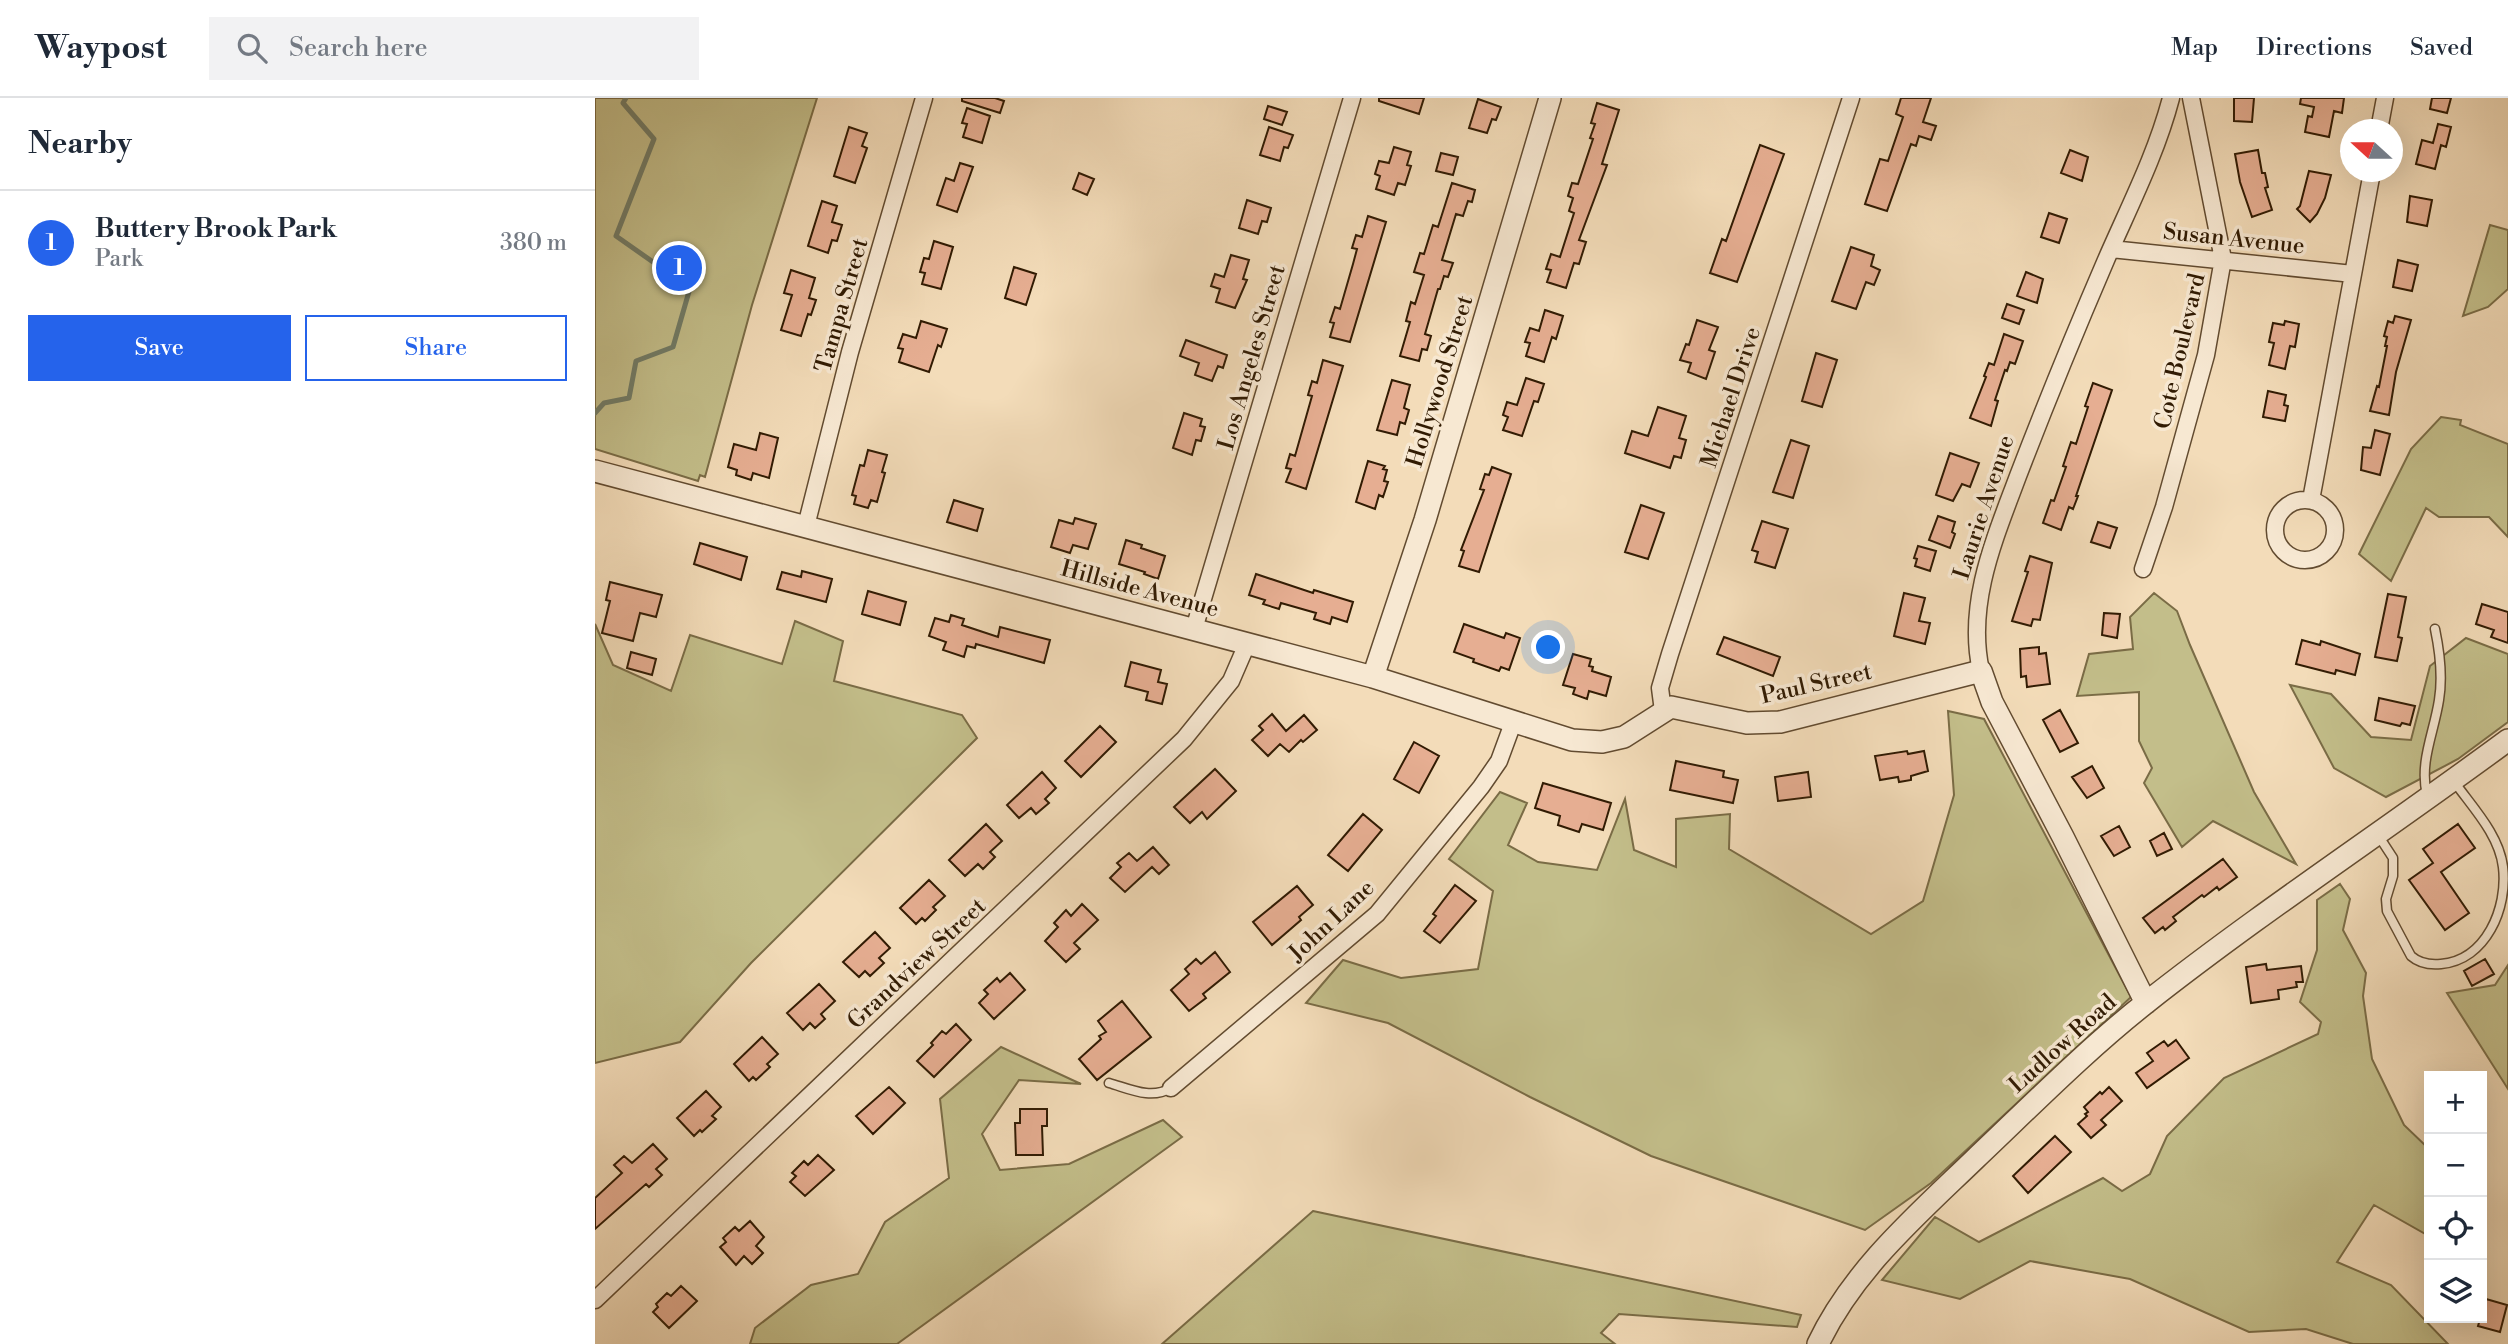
<!DOCTYPE html>
<html lang="en">
<head>
<meta charset="utf-8">
<style>
	:root { --surface:#fff; --page:#f2f2f3; --text:#1f2937; --muted:#747a83; --line:#e0e1e3; --accent:#2563eb }
	body { margin:0; font-family:"Libre Bodoni",serif; background:var(--page); color:var(--text) }
	.controls { position:absolute; right:21px; bottom:21px; display:grid; overflow:hidden; border-radius:0px; box-shadow:0 7px 28px #0002 }
	.controls button { width:63px; height:63px; display:grid; place-items:center; padding:0; border:0; border-bottom:2px solid var(--line); background:var(--surface); color:var(--text); font:35px sans-serif }
	.compass { position:absolute; left:1745px; top:21px; width:63px; height:63px; border-radius:50%; background:var(--surface); box-shadow:0 7px 28px #0002; rotate:291deg }
	.you { position:absolute; left:954px; top:550px; width:24px; height:24px; margin:-18px; border:5px solid #fff; border-radius:50%; background:#1a73e8; box-shadow:0 0 0 10px #1a73e833 }
	.badge { display:grid; place-items:center; width:46px; height:46px; border-radius:50%; background:var(--accent); color:#fff; font-size:23px; font-weight:700 }
	.pin { position:absolute; translate:-50% -50%; border:4px solid #fff; box-shadow:0 2px 7px #0006 }
	.list { margin:0; padding:0; list-style:none }
	h2 { display:flex; justify-content:space-between; align-items:center; height:91px; margin:0; padding:0 28px; font-size:30px }
	h2 small { font-size:23px; font-weight:400; color:var(--muted) }
	.list li { display:grid; grid-template-columns:46px 1fr auto; gap:21px; align-items:center; box-sizing:border-box; height:105px; padding:0 28px; border-top:2px solid var(--line) }
	.list b { display:block; font-size:26px; white-space:nowrap }
	.list p { margin:0; font-size:23px; white-space:nowrap; color:var(--muted) }
	.list em { font-size:23px; font-style:normal; color:var(--muted) }
	.actions { display:flex; gap:14px; padding:21px 28px }
	.actions a { flex:1; padding:16px 0; border:2px solid var(--accent); border-radius:0px; text-align:center; font-size:24px; color:var(--accent) }
	.actions .main { background:var(--accent); color:#fff }
	.icon { flex:none; width:38px; height:38px; fill:none; stroke:currentColor; stroke-width:2; stroke-linecap:round; stroke-linejoin:round }
	.map { position:relative; flex:none; width:1913px; height:1246px; overflow:hidden }
	header { display:flex; align-items:center; gap:42px; box-sizing:border-box; height:98px; padding:0 35px; background:var(--surface); border-bottom:2px solid var(--line) }
	header strong { font-size:33px }
	nav { display:flex; gap:38px; margin-inline-start:auto; font-size:24px }
	.search { width:490px; height:63px; background:var(--page); display:flex; align-items:center; gap:18px; box-sizing:border-box; padding:0 24px; border-radius:0px; color:var(--muted); font-size:26px }
	main { display:flex }
	aside { flex:1; background:var(--surface) }
	.map>svg:first-child { display:block }
	.green { fill:#c3be8a; stroke:#7a6c46; stroke-width:2 }
	.lines { fill:none; stroke-linecap:round; stroke-linejoin:round }
	.stream { stroke:#727c67; stroke-width:5 }
	.building { fill:#e6ae92; stroke:#311b03; stroke-width:2 }
	.service-casing { stroke:#624b30; stroke-width:11 }
	.minor-casing { stroke:#624b30; stroke-width:19 }
	.tertiary-casing { stroke:#624b30; stroke-width:24 }
	.service { stroke:#f7e8d2; stroke-width:8 }
	.minor { stroke:#f7e8d2; stroke-width:16 }
	.tertiary { stroke:#f7e8d2; stroke-width:21 }
	.labels { text-anchor:middle; stroke-width:7; stroke-linejoin:round; paint-order:stroke }
	.street-label { font-size:23px; fill:#311b03; stroke:#f7e8d2 }
</style>
</head>
<body>
<header>
<strong>Waypost</strong>
<div class="search"><svg class="icon" aria-label="search" viewBox="0 0 24 24"><circle cx="10" cy="10" r="6"/><path d="M15 15l6 6"/></svg>Search here</div>
<nav><a>Map</a><a>Directions</a><a>Saved</a></nav>
</header>
<main>
<aside>
<h2>Nearby<small></small></h2>
<ul class="list">
<li><span class="badge">1</span><div><b>Buttery Brook Park</b><p>Park</p></div><em>380 m</em></li>
</ul>
<div class="actions"><a class="main">Save</a><a>Share</a></div>
</aside>
<div class="map">
<svg width="1913" height="1246" viewBox="0 0 1913 1246">
	<rect width="100%" height="100%" fill="#f3dcb9"/>
	<filter id="stains"><feTurbulence type="fractalNoise" baseFrequency=".00286" numOctaves="4"/><feColorMatrix values="0 0 0 0 .2 0 0 0 0 .09 0 0 0 0 .02 0 0 0 .5 -.17"/></filter>
	<radialGradient id="worn" r=".72"><stop offset=".6" stop-color="#630" stop-opacity="0"/><stop offset="1" stop-color="#630" stop-opacity=".3"/></radialGradient>
	<path class="green" d="M0 0H222L157 207 110 379 105 377 103 383 0 351Z
		M1895 127 1913 132V191L1893 209 1868 218Z
		M1846 319 1866 322 1865 327 1913 346V439L1894 419H1844L1831 410 1796 483 1764 456 1816 351Z
		M1559 495 1582 513 1595 547 1659 694 1701 766 1618 723 1587 749 1549 685 1557 670 1544 643V594L1482 598 1494 556 1538 551 1535 519Z
		M200 523 248 543 239 583 367 617 382 640 156 865 85 944 0 965V526L18 567 76 593 95 537 187 566Z
		M1871 540 1913 556V624L1863 661 1791 699 1739 670 1695 587 1736 596 1776 639 1816 642 1835 568Z
		M1353 613 1389 621 1536 899 1336 1085 1270 1132 1056 1058 935 999 793 925 711 905 748 862 806 880 883 871 898 793 854 761 905 694 932 705 913 747 943 764 1002 772 1030 701 1039 752 1081 769V721L1135 716 1134 751 1276 836 1328 803 1359 697Z
		M1745 786 1755 801 1748 832 1771 875 1768 898 1777 961 1809 1027 1834 1051V1138L1779 1107 1742 1164 1796 1187 1853 1246H1758L1711 1231 1654 1234 1535 1181 1435 1163 1365 1201 1287 1182 1340 1119 1384 1144 1508 1080 1527 1093 1555 1076 1572 1038 1629 980 1723 936 1726 924 1705 904 1722 852V802Z
		M1913 867V991L1852 895 1900 887Z
		M406 949 486 986 424 982 387 1036 405 1072 474 1066 568 1022 587 1039 302 1246H155L160 1230 216 1187 263 1176 290 1124 354 1080 345 1001Z
		M718 1113 1206 1217 1202 1229 1024 1216 1006 1235 1020 1246H567Z"/>
	<g class="lines">
		<path class="stream" d="M0 315 9 305 34 300 41 263 78 249 95 190 21 138 59 41 28 5 31 0"/>
	</g>
	<path class="building" d="M367 0H400L409 3 405 15 367 3Z
		M784 0H829L824 16 784 3Z
		M1306 0H1336L1328 24 1341 28 1336 42 1324 38 1321 48 1316 46 1292 113 1270 106 1285 61 1293 63 1308 19 1301 16Z
		M1639 0H1659L1657 24 1639 23Z
		M1706 0H1749L1747 15 1739 13 1734 39 1710 34 1713 18 1717 19 1719 9 1705 6Z
		M1837 0H1856L1852 15 1835 11Z
		M883 1 906 9 901 22 897 21 892 35 874 30Z
		M1002 5 1024 12 1007 66 1012 67 984 142 991 144 984 166 979 165 971 190 952 184 956 172 951 171 956 156 965 159 979 115 974 113 978 100 973 98 977 85 983 86 998 41 995 40 1000 26 996 25Z
		M673 8 692 14 687 27 669 21Z
		M372 10 395 18 387 45 368 39 372 26 367 25Z
		M1843 26 1856 29 1851 49 1846 47 1840 71 1821 66 1827 42 1838 45Z
		M254 29 272 35 267 48 272 50 260 85 239 78Z
		M674 29 698 37 693 50 689 49 685 63 665 57Z
		M1165 47 1189 56 1142 184 1115 175 1127 141 1131 143Z
		M799 49 816 54 812 67 816 68 810 87 803 85 799 97 781 91 785 78 780 76 784 63 794 65Z
		M1475 52 1493 59 1487 83 1466 75Z
		M1663 52 1667 75H1670L1673 89 1670 90 1677 112 1657 119 1645 84 1640 56Z
		M846 55 863 59 858 77 841 73Z
		M365 65 378 69 362 114 342 107 351 80 359 83Z
		M1714 73 1736 77 1730 100 1722 116 1715 124 1702 111 1705 108Z
		M484 75 499 81 492 97 478 91Z
		M857 85 880 92 877 104 873 103 868 118 861 116 847 162 858 165 853 179 849 178 845 191H843L830 236 836 238 832 252 827 251 824 263 805 258 815 224 811 223 816 204 820 206 829 177 819 174 825 155 829 156 838 127 843 129Z
		M1815 98 1837 102 1832 128 1812 124Z
		M652 102 676 110 672 124 667 123 663 136 644 130Z
		M227 103 242 108 237 124 247 127 242 143 237 142 233 155 213 148Z
		M1454 115 1472 121 1464 145 1446 139Z
		M773 118 791 124 755 244 735 239 739 225 735 224 740 209 745 211 758 166 762 151 757 150 761 137 767 139Z
		M339 143 358 149 346 191 327 186 330 175 325 174 329 160 334 161Z
		M1256 149 1279 157 1276 168 1285 172 1279 187 1271 184 1261 211 1237 203Z
		M636 157 654 162 648 181 652 182 640 210 621 204 625 191 616 188 620 176 629 179Z
		M1803 162 1823 167 1817 193 1798 189Z
		M419 169 441 176 431 207 410 200Z
		M196 172 220 180 214 200 221 202 216 217 213 216 206 238 186 232 197 197 189 195Z
		M1431 174 1448 181 1442 205 1422 198Z
		M1412 206 1429 212 1424 226 1407 220Z
		M950 212 968 218 961 241 957 239 949 264 931 258 935 245 930 244 935 230 944 233Z
		M1800 218 1816 222 1801 274 1794 317 1775 313 1782 288 1784 289 1792 248H1790L1792 239 1789 238 1793 223 1798 225Z
		M1102 222 1123 229 1114 252 1120 254 1111 281 1093 274 1096 265 1085 262 1091 246 1094 247Z
		M326 223 352 231 346 249 343 247 334 274 304 264 308 251 303 250 308 236 321 240Z
		M1690 223 1704 226 1700 249 1695 248 1690 271 1674 267 1679 245 1674 244 1678 225 1689 227Z
		M1409 236 1428 243 1420 266 1415 264 1412 273 1410 272 1400 302 1403 303 1396 328 1375 320 1391 279 1389 278 1394 265 1399 267Z
		M591 242 632 257 628 270 623 268 617 283 600 277 604 265 585 258Z
		M1221 255 1242 262 1227 309 1207 303Z
		M728 262 748 268 711 391 691 384 696 371 691 370 695 356 700 358 717 298 713 297 717 283 722 285Z
		M931 280 949 286 943 304 939 303 927 338 908 332 913 319 908 317 912 304 922 307Z
		M797 282 815 287 809 310 814 312 810 326 805 324 802 337 782 332Z
		M1498 285 1517 292 1481 398H1483L1478 411 1474 409 1466 432 1448 425 1456 402 1459 403 1471 369 1468 368 1476 344 1481 346 1493 309 1490 308Z
		M1673 293 1691 297 1689 307 1693 308 1690 323 1668 319Z
		M1063 309 1091 318 1084 340 1091 342 1086 360 1079 358 1075 370 1030 355 1037 333 1053 338Z
		M589 315 607 321 605 328 610 329 606 343 601 342 597 357 578 350Z
		M1780 332 1795 336 1785 377 1766 372 1768 349 1776 350Z
		M165 335 183 340 174 380 158 375 156 382 141 377 142 372 133 369 139 346 161 352Z
		M1196 342 1214 348 1198 400 1178 394Z
		M273 352 292 357 287 374 290 375 282 404 276 402 273 410 259 406 261 398 257 397 265 367 269 368Z
		M1355 355 1384 365 1375 389 1367 386 1358 403 1341 397Z
		M773 363 790 368 788 371 792 372 789 383 793 384 788 399 784 397 780 411 761 404Z
		M897 369 916 376 884 474 864 468 869 453 866 452 889 392 885 391 890 376 894 377Z
		M359 402 388 411 382 433 352 424Z
		M1046 407 1069 415 1053 461 1030 454Z
		M1343 418 1360 424 1357 434 1360 436 1355 450 1334 442Z
		M480 420 501 426 493 451 478 447 475 455 456 449 464 422 478 426Z
		M1167 423 1193 431 1180 470 1160 464 1163 454 1157 452Z
		M1503 424 1522 430 1515 450 1496 444Z
		M531 442 547 447 546 450 570 458 563 481 549 476 550 474 524 466Z
		M105 445 152 459 146 482 99 466Z
		M1323 448 1341 453 1335 473 1320 468 1322 461 1319 460Z
		M1435 458 1457 465 1445 522 1438 521 1436 528 1417 523 1433 474 1430 473Z
		M207 473 237 481 231 504 182 491 187 474 206 479Z
		M661 476 718 495 719 492 758 504 752 524 737 519 735 526 719 521 721 515 686 505 684 511 668 506 670 502 654 497Z
		M15 484 67 497 61 519 45 515 38 543 7 535 15 503 11 502Z
		M273 493 311 504 305 527 267 516Z
		M1309 495 1330 500 1324 523 1335 525 1330 546 1299 538Z
		M1793 496 1811 499 1803 539 1807 540 1802 563 1780 559Z
		M1887 506 1913 514V545L1896 539 1899 532 1881 526Z
		M1509 515 1525 516 1522 540 1507 537Z
		M356 517 369 521 367 527 403 539 405 529 455 542 449 565 381 546 380 550 372 548 369 559 348 552 351 544 334 538 340 520 354 524Z
		M869 526 909 540 911 535 925 540 914 572 906 569 904 573 878 564 879 561 859 554Z
		M1129 539 1185 559 1178 578 1122 556Z
		M1707 542 1725 547 1726 543 1765 556 1760 577 1741 572 1740 576 1701 566Z
		M1444 549V556L1451 555 1455 586 1432 589 1431 578 1426 579 1425 551Z
		M36 554 61 561 57 577 32 570Z
		M978 556 996 561 994 568 998 569 997 573 1016 579 1011 598 994 593 992 601 978 596 980 590 968 587Z
		M536 564 566 572 563 584 572 586 567 606 551 602 553 594 530 588Z
		M1784 600 1820 608 1815 627 1807 625 1805 628 1780 622Z
		M1465 612 1483 645 1465 654 1448 622Z
		M677 616 691 633 709 617 722 632 708 644 706 642 694 654 685 646 673 658 657 642 668 632 664 628Z
		M505 628 521 644 486 679 470 663Z
		M819 644 844 658 824 695 799 681Z
		M1312 653 1313 656 1329 653 1333 673 1316 678V682L1304 684 1303 679 1285 682 1280 658Z
		M1081 663 1129 673 1128 679 1143 682 1138 705 1075 692Z
		M1497 668 1509 690 1492 700 1477 679Z
		M620 671 641 693 612 721 607 714 595 725 579 709Z
		M447 674 461 690 450 701 454 705 441 716 436 710 424 720 412 707Z
		M1213 674 1216 699 1183 703 1180 679Z
		M948 685 1016 705 1008 732 987 726 984 734 963 727 965 718 940 710Z
		M768 716 787 732 753 773 733 757Z
		M391 726 407 743 395 754 400 759 388 771 383 766 370 778 354 762Z
		M1863 726 1880 750 1846 774 1874 815 1850 832 1814 782 1838 765 1828 751Z
		M1524 728 1535 749 1519 758 1506 738Z
		M1569 735 1577 751 1562 758 1555 743Z
		M558 749 574 767 564 776 557 769 530 794 515 780 526 769 522 765 534 755 542 763Z
		M1628 761 1642 779 1624 792 1622 789 1609 799 1607 797 1578 819 1581 823 1570 832 1568 829 1560 835 1548 820Z
		M334 782 350 798 338 809 341 812 330 823 327 820 321 826 305 810Z
		M860 787 881 803 845 845 829 833 841 818 838 816Z
		M702 788 718 807 704 819 706 822 677 847 658 824Z
		M487 806 503 822 479 845 485 851 471 864 450 843 463 829 459 825 471 812 476 818Z
		M280 834 295 850 284 860 289 865 275 878 270 873 264 879 248 864Z
		M620 854 635 874 608 896 611 900 594 913 576 892 594 876 590 871 601 861 606 866Z
		M1890 861 1899 876 1877 888 1869 873Z
		M1671 866 1672 872 1706 868 1708 884H1701L1702 889 1683 892 1684 901 1656 905 1651 869Z
		M415 875 430 892 399 921 384 905 393 896 389 892 402 880 405 884Z
		M224 886 240 903 226 916 230 921 220 930 215 925 208 932 192 915Z
		M527 903 556 939 502 982 484 961 506 941 504 938 511 934 503 923Z
		M361 926 376 942 339 979 322 963 338 947 336 945 347 933 351 936Z
		M167 939 183 956 172 966 175 969 161 982 158 979 154 983 139 966Z
		M1581 942 1594 960 1552 990 1541 975 1558 963 1552 955 1569 943 1573 948Z
		M294 989 310 1005 278 1036 261 1018Z
		M1514 989 1527 1003 1506 1022 1511 1027 1496 1040 1483 1026 1492 1018 1490 1016 1493 1014 1489 1009 1505 994 1507 996Z
		M111 993 126 1009 117 1018 121 1021 107 1034 105 1032 99 1038 82 1020Z
		M425 1011H452V1028H447L448 1057H421L420 1025H425Z
		M1460 1038 1476 1054 1433 1095 1418 1078Z
		M58 1046 72 1061 61 1071 67 1077 54 1089 51 1086 0 1131V1100L27 1075 19 1067 29 1058 37 1065Z
		M223 1057 239 1072 210 1098 195 1084 201 1078 197 1075 209 1063 213 1067Z
		M155 1123 169 1139 161 1148 168 1155 157 1166 149 1158 141 1167 125 1149 131 1144 128 1140 140 1129 144 1133Z
		M86 1188 102 1203 74 1230 58 1214 63 1209 61 1206 72 1195 76 1198Z
		M1891 1201 1912 1207 1905 1234 1883 1228Z"/>
	<g class="lines">
		<defs>
			<path id="service" d="M1832 697C1824 664 1839 635 1844 602 1848 578 1845 555 1840 531
				M1783 737 1798 760V778L1791 801 1792 813 1816 858C1824 865 1836 867 1846 866 1891 862 1913 810 1908 769 1904 736 1877 709 1858 682
				M514 985C535 991 556 1002 576 990"/>
			<path id="minor" d="M1784 32 1790 0
				M1516 151 1758 176
				M1680 432a30 30 0 1 1 60 0a30 30 0 1 1-60 0Z
				M1716 402 1777 74
				M211 428 255 254 329 0
				M1548 471 1569 409 1611 257 1628 161 1596 0
				M599 531 757 0
				M1386 573C1371 505 1400 440 1423 378 1451 305 1480 234 1511 162 1534 109 1561 57 1576 0
				M1068 613 1065 590 1075 556 1256 0
				M576 990 782 816 886 689 904 663 918 625
				M0 1202 589 641 636 583 652 546"/>
			<path id="tertiary" d="M0 373 778 579 977 642 1007 644 1029 639 1076 609 1152 625 1185 624 1386 573 1397 604 1468 739 1551 905
				M778 579 830 422 955 0
				M1223 1246C1258 1172 1322 1117 1380 1061 1436 1008 1491 952 1552 904 1669 812 1794 730 1913 642"/>
		</defs>
		<use href="#service" class="service-casing"/>
		<use href="#minor" class="minor-casing"/>
		<use href="#tertiary" class="tertiary-casing"/>
		<use href="#service" class="service"/>
		<use href="#minor" class="minor"/>
		<use href="#tertiary" class="tertiary"/>
	</g>
	<g class="labels">
		<g class="street-label">
			<text transform="translate(1639 140) rotate(6)" y="8">Susan Avenue</text>
			<text transform="translate(246 207) rotate(-74)" y="8">Tampa Street</text>
			<text transform="translate(1584 253) rotate(-77)" y="8">Cote Boulevard</text>
			<text transform="translate(656 259) rotate(-74)" y="8">Los Angeles Street</text>
			<text transform="translate(844 283) rotate(-73)" y="8">Hollywood Street</text>
			<text transform="translate(1135 299) rotate(-72)" y="8">Michael Drive</text>
			<text transform="translate(1388 409) rotate(-72)" y="8">Laurie Avenue</text>
			<text transform="translate(545 490) rotate(15)" y="8">Hillside Avenue</text>
			<text transform="translate(1221 585) rotate(-13)" y="8">Paul Street</text>
			<text transform="translate(736 822) rotate(-43)" y="8">John Lane</text>
			<text transform="translate(321 865) rotate(-43)" y="8">Grandview Street</text>
			<text transform="translate(1467 945) rotate(-42)" y="8">Ludlow Road</text>
		</g>
	</g>
	<rect width="100%" height="100%" filter="url(#stains)"/>
	<rect width="100%" height="100%" fill="url(#worn)"/>
</svg>
<div class="controls">
<button>+</button>
<button>−</button>
<button><svg class="icon" aria-label="locate" viewBox="0 0 24 24"><circle cx="12" cy="12" r="6"/><path d="M12 2v4M12 18v4M2 12h4M18 12h4"/></svg></button>
<button><svg class="icon" aria-label="layers" viewBox="0 0 24 24"><path d="M12 4l9 5-9 5-9-5zM3 14l9 5 9-5"/></svg></button>
</div>
<svg class="compass" viewBox="-18 -18 36 36"><path d="M0-13l5 13h-10z" fill="#e53935"/><path d="M0 13l5-13h-10z" fill="#747a83"/></svg>
<div class="you"></div>
<div class="pin badge" style="left:84px;top:170px">1</div>
</div>
</main>
</body>
</html>
